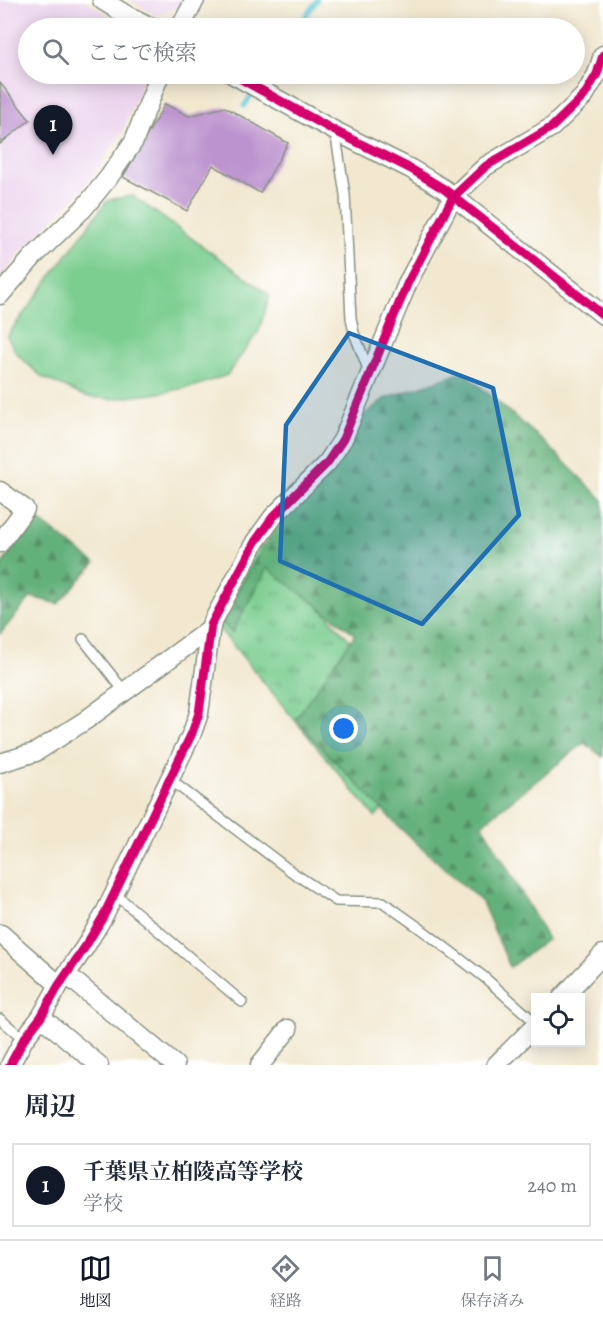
<!DOCTYPE html>
<html lang="ja">
<head>
<meta charset="utf-8">
<style>
	:root { --surface:#fff; --page:#f6f6f7; --text:#1f2937; --muted:#747a83; --line:#e0e1e3; --accent:#111827 }
	body { margin:0; font-family:Alegreya,"Noto Serif JP",serif; background:var(--page); color:var(--text) }
	.controls { position:absolute; right:18px; bottom:18px; display:grid; overflow:hidden; border-radius:0px; box-shadow:0 3px 15px #0003 }
	.controls button { width:54px; height:54px; display:grid; place-items:center; padding:0; border:0; border-bottom:2px solid var(--line); background:var(--surface); color:var(--text); font:30px sans-serif }
	.you { position:absolute; left:344px; top:729px; width:21px; height:21px; margin:-15px; border:4px solid #fff; border-radius:50%; background:#1a73e8; box-shadow:0 0 0 9px #1a73e833 }
	.badge { display:grid; place-items:center; width:39px; height:39px; border-radius:50%; background:var(--accent); color:#fff; font-size:20px; font-weight:700 }
	.pin { position:absolute; translate:-50% -50px; filter:drop-shadow(0 2px 3px #0008) }
	.pin::after { content:''; position:absolute; top:32px; width:21px; height:18px; background:inherit; clip-path:polygon(0 0,100% 0,50% 100%) }
	.list { margin:0; padding:0; list-style:none }
	h2 { display:flex; justify-content:space-between; align-items:center; height:78px; margin:0; padding:0 24px; font-size:26px }
	h2 small { font-size:20px; font-weight:400; color:var(--muted) }
	.list li { display:grid; grid-template-columns:39px 1fr auto; gap:18px; align-items:center; box-sizing:border-box; height:84px; margin:0 12px 12px; padding:0 12px; border:2px solid var(--line); border-radius:0px }
	.list b { display:block; font-size:22px; white-space:nowrap }
	.list p { margin:0; font-size:20px; white-space:nowrap; color:var(--muted) }
	.list em { font-size:20px; font-style:normal; color:var(--muted) }
	.icon { flex:none; width:33px; height:33px; fill:none; stroke:currentColor; stroke-width:2; stroke-linecap:round; stroke-linejoin:round }
	.map { position:relative; flex:none; width:603px; height:1065px; overflow:hidden }
	.search { position:absolute; background:var(--surface); box-shadow:0 3px 15px #0003; left:18px; right:18px; top:18px; height:66px; display:flex; align-items:center; gap:15px; box-sizing:border-box; padding:0 21px; border-radius:33px; color:var(--muted); font-size:22px }
	.sheet { height:174px; background:var(--surface) }
	nav { display:flex; justify-content:space-around; align-items:center; box-sizing:border-box; height:84px; border-top:2px solid var(--line); background:var(--surface); font-size:16px; color:var(--muted) }
	nav a { display:grid; justify-items:center; gap:3px }
	nav .on { color:var(--accent) }
	.map>svg:first-child { display:block }
	.built { fill:#ead1ec }
	.grass { fill:url(#grass-tufts); stroke:#4d8662; stroke-width:1.5 }
	.forest { fill:url(#forest-firs); stroke:#427757; stroke-width:1.5 }
	.pitch { fill:#7bce90; stroke:#4d8662; stroke-width:1.5 }
	.lines { fill:none; stroke-linecap:round; stroke-linejoin:round }
	.stream { stroke:#5cc7d6; stroke-width:5 }
	.building { fill:#bc93ce }
	.lane-casing { stroke:#889282; stroke-width:12 }
	.street-casing { stroke:#889282; stroke-width:21 }
	.lane { stroke:#fff; stroke-width:9 }
	.street { stroke:#fff; stroke-width:18 }
	.cycleway-casing { stroke:#fff; stroke-width:13 }
	.cycleway { stroke:#d6006c; stroke-width:9 }
	.marked { fill:#1f6fb2; fill-opacity:0.2; stroke:#1f6fb2; stroke-width:4.5; stroke-linejoin:round }
</style>
</head>
<body>
<div class="map">
<svg width="603" height="1065" viewBox="0 0 603 1065">
	<defs>
		<pattern id="grass-tufts" width="24" height="20" patternUnits="userSpaceOnUse" patternTransform="scale(1.5)"><rect width="24" height="20" fill="#7bce90"/><path d="M3 7l-1-3M5 7V3M7 7l1-3M15 17l-1-3M17 17v-4M19 17l1-3" fill="none" stroke="#64a876"/></pattern>
		<pattern id="forest-firs" width="22" height="20" patternUnits="userSpaceOnUse" patternTransform="scale(1.5)"><rect width="22" height="20" fill="#64b17a"/><path d="M5 1l3.5 6h-7zM16 11l3.5 6h-7z" fill="#529165"/></pattern>
	</defs>
	<rect width="100%" height="100%" fill="#fff"/>
	<filter id="ink" filterUnits="userSpaceOnUse"><feTurbulence type="fractalNoise" baseFrequency=".0167" numOctaves="2"/><feDisplacementMap in="SourceGraphic" scale="12" xChannelSelector="R" yChannelSelector="G"/><feConvolveMatrix kernelMatrix="1 2 1 2 8 2 1 2 1" color-interpolation-filters="sRGB"/></filter>
	<filter id="wash" filterUnits="userSpaceOnUse"><feTurbulence type="fractalNoise" baseFrequency=".008" numOctaves="4" result="noise"/><feDisplacementMap in="SourceGraphic" scale="24" xChannelSelector="R" yChannelSelector="G"/><feGaussianBlur stdDeviation="1.35" result="paint"/><feColorMatrix in="noise" values="0 0 0 0 0 0 0 0 0 0 0 0 0 0 0 0 0 1.4 0 .05"/><feComposite in="paint" operator="in"/></filter>
	<g filter="url(#wash)">
		<rect width="100%" height="100%" fill="#f2e8d0"/>
		<path class="built" d="M0 0H84L131 28H28V74H146L122 132 91 179 22 251 0 277Z
			M130 0H184L181 6 156 15Z"/>
		<path class="grass" d="M260 543 445 743 375 817 217 626Z"/>
		<path class="forest" d="M463 372 541 439 603 500V757L584 743 482 824 548 939 510 967 482 902 401 829 295 720 355 634 267 568 232 633 220 621 278 522 358 420 384 399Z
			M36 518 95 563 58 604 31 597 0 634V567Z"/>
		<path class="pitch" d="M133 196 270 295 259 331 227 375 195 386 159 393 112 399 86 397 42 377 17 354 7 336 106 202 113 199Z"/>
		<g class="lines">
			<path class="stream" d="M297 28 317 0
				M244 106 266 74"/>
		</g>
		<g id="blocks">
			<path class="building" d="M0 83 30 120 0 144Z
				M165 104 189 116 225 107 288 143 260 193 213 165 187 211 123 177Z"/>
		</g>
	</g>
	<g filter="url(#ink)">
		<use href="#blocks" fill-opacity="0" stroke="#889282" stroke-width="1.5"/>
		<g class="lines">
			<defs>
				<path id="lane" d="M335 131 345 194 351 318 354 333 370 374
					M83 639 124 691
					M169 779 292 872 336 901 383 902 421 929 484 977 536 1023
					M115 894 242 1002
					M0 1019 24 1039"/>
				<path id="street" d="M102 0 123 13 153 28
					M180 28 195 0
					M232 74 335 131 411 169 444 189 603 315
					M0 295 33 257 83 209 109 177 134 141 160 74
					M0 491 25 509 0 543
					M0 763 36 752 86 720 211 628
					M0 935 1 934 59 985
					M67 975 175 1065
					M562 998 603 954
					M41 1017 99 1065
					M10 1065 24 1039 41 1017 59 985 85 947 103 917 192 733 199 713 211 625 255 542 273 517 327 463 343 439 408 282 453 197 486 166 552 127 584 96 597 74 603 55
					M260 1065 288 1029
					M496 1065 536 1025"/>
			</defs>
			<use href="#lane" class="lane-casing"/>
			<use href="#street" class="street-casing"/>
			<use href="#lane" class="lane"/>
			<use href="#street" class="street"/>
			<defs>
				<path id="cycleway" d="M232 74 335 131 411 169 444 189 603 315
					M10 1065 24 1039 41 1017 59 985 85 947 103 917 192 733 199 713 211 625 255 542 273 517 327 463 343 439 408 282 453 197 486 166 552 127 584 96 597 74 603 55"/>
			</defs>
			<use href="#cycleway" class="cycleway-casing"/>
			<use href="#cycleway" class="cycleway"/>
		</g>
	</g>
	<path class="marked" d="M349 333 493 388 519 515 422 624 280 561 286 425Z"/>
</svg>
<div class="controls">
<button><svg class="icon" aria-label="locate" viewBox="0 0 24 24"><circle cx="12" cy="12" r="6"/><path d="M12 2v4M12 18v4M2 12h4M18 12h4"/></svg></button>
</div>
<div class="you"></div>
<div class="pin badge" style="left:53px;top:155px">1</div>
<div class="search"><svg class="icon" aria-label="search" viewBox="0 0 24 24"><circle cx="10" cy="10" r="6"/><path d="M15 15l6 6"/></svg>ここで検索</div>
</div>
<section class="sheet">
<h2>周辺<small></small></h2>
<ul class="list">
<li><span class="badge">1</span><div><b>千葉県立柏陵高等学校</b><p>学校</p></div><em>240 m</em></li>
</ul>
</section>
<nav>
<a class="on"><svg class="icon" aria-label="map" viewBox="0 0 24 24"><path d="M3 6l6-2 6 2 6-2v14l-6 2-6-2-6 2zM9 4v14M15 6v14"/></svg>地図</a>
<a><svg class="icon" aria-label="directions" viewBox="0 0 24 24"><path d="M12 3l9 9-9 9-9-9zM9 14v-3h6M13 9l2 2-2 2"/></svg>経路</a>
<a><svg class="icon" aria-label="saved" viewBox="0 0 24 24"><path d="M7 4h10v16l-5-4-5 4z"/></svg>保存済み</a>
</nav>
</body>
</html>
